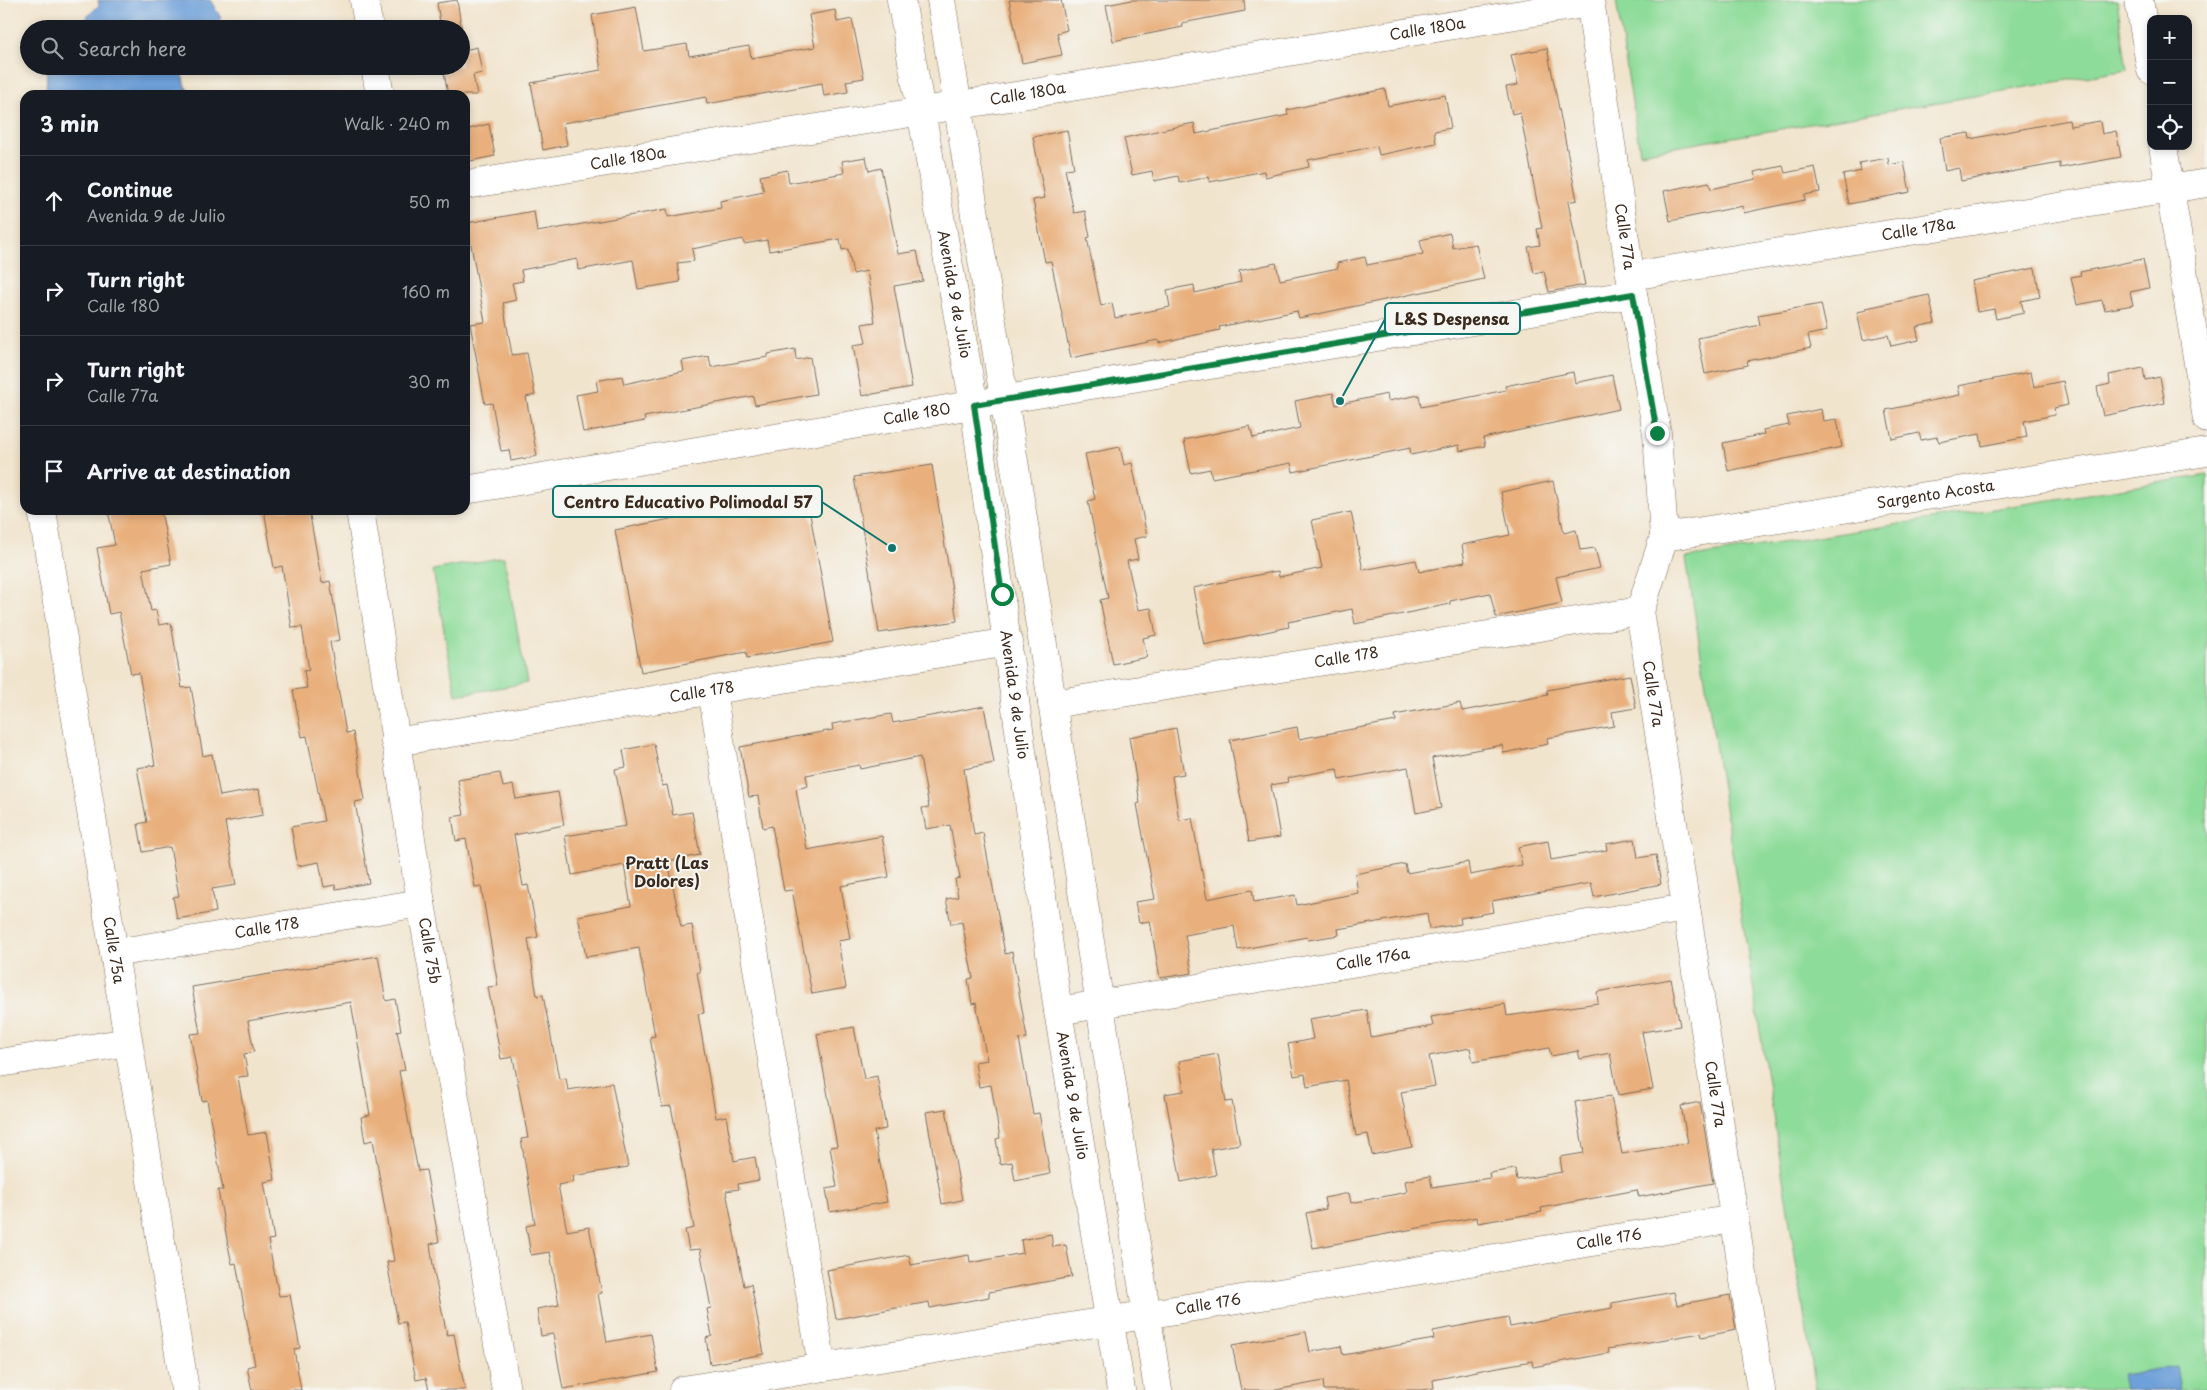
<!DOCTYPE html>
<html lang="en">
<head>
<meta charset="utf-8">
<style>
	:root { --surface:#171b24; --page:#20242c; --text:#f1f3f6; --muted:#9ea1a6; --line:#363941 }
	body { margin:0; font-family:"Playpen Sans",sans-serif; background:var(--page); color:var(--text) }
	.controls { position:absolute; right:15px; top:15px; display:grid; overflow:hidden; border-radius:10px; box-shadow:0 2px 8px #0003 }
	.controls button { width:45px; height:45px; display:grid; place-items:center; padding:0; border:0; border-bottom:1px solid var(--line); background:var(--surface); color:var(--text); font:25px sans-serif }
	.stop { position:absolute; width:15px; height:15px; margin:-11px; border:4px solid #0b8043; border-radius:50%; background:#fff }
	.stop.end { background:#0b8043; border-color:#fff; box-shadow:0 1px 5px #0008 }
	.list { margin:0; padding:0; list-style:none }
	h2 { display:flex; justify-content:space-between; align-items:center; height:65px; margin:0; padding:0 20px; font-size:21px }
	h2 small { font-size:16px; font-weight:400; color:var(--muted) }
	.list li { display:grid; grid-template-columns:32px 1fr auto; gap:15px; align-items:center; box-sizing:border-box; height:90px; padding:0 20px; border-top:1px solid var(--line) }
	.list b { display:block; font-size:19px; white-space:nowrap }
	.list p { margin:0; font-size:16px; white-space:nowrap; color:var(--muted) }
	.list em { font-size:16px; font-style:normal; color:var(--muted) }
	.icon { flex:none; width:28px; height:28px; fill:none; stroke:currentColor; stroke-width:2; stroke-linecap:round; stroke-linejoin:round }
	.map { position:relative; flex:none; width:2207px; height:1390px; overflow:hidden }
	.search { position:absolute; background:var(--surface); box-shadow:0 2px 8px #0003; left:20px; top:20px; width:450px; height:55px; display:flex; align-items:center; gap:12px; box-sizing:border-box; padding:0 18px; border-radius:28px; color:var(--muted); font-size:19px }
	.panel { position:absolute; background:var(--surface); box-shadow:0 2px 8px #0003; left:20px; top:90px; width:450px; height:425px; border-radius:15px }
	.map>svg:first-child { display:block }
	.green { fill:#8edc9a; stroke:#64835c }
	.water { fill:#6ea0d9; stroke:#54657c }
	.building { fill:#e9b07d }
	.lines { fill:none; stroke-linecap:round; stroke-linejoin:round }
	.minor-casing { stroke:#7b6b5b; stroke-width:29 }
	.major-casing { stroke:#7b6b5b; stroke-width:29 }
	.minor { stroke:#fff; stroke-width:28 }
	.major { stroke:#fff; stroke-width:28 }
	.route { stroke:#0b8043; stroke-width:6 }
	.labels { text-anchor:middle; stroke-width:4; stroke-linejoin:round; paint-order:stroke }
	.street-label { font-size:15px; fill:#3b2a1e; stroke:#f6f6f2 }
	.neighbourhood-label { font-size:16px; font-weight:bold; fill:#3b2a1e; stroke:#f6f6f2 }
	.leader { fill:none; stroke:#0f766e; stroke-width:2 }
	.callout-dot { fill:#0f766e; stroke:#f6f6f2; stroke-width:2 }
	.callout { fill:#f6f6f2; stroke:#0f766e; stroke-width:2 }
	.callout-label { font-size:16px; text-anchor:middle; font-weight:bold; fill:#3b2a1e }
</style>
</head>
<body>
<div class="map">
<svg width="2207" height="1390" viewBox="0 0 2207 1390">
	<rect width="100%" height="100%" fill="#f6f6f2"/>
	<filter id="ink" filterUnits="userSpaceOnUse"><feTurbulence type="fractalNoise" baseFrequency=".02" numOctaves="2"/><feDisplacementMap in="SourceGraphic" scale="10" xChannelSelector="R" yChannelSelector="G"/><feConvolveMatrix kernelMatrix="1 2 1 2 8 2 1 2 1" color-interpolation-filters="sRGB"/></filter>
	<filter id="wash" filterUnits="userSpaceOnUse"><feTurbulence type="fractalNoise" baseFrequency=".0096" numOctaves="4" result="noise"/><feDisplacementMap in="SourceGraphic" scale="20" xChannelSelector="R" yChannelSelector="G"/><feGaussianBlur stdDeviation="1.12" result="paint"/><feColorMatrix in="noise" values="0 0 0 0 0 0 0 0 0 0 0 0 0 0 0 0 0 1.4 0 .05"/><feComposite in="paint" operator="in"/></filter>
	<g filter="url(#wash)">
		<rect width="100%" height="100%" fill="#f1e4cd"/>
		<path class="green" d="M1616 0H2117L2127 70 1640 153Z
			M2207 475V1390H1816L1686 558Z
			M504 557 527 683 456 695 433 570Z"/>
		<path class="water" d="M98 0H210L221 18 212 29H75L99 5Z
			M47 66H180L185 86 192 95H46Z
			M2176 1366 2180 1390H2125L2122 1375Z"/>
		<g id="blocks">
			<path class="building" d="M457 0 465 50 477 47 482 73 473 75 477 95H448L443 66H461V29H441L437 3Z
				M1009 0H1061L1067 30 1057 33 1062 55 1022 63Z
				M1132 0H1244L1245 11 1182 23 1183 27 1113 41 1106 5Z
				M636 7 644 51 687 44 689 56 749 46 751 58 815 47 809 15 835 10 837 22 852 19 864 78 846 81 848 92 824 96 822 83 707 104 706 97 563 123 567 145 543 150 531 83 601 70 592 15Z
				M1547 48 1577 200 1568 202 1585 285 1549 292 1544 271 1534 273 1528 247 1540 245 1537 229 1542 228 1520 112 1512 114 1506 87 1518 85 1511 55Z
				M1385 89 1388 106 1445 95 1451 128 1434 131 1436 143 1379 155 1377 146 1308 160 1309 167 1265 177 1264 171 1210 182 1209 177 1180 183 1178 176 1154 181 1152 171 1132 175 1124 138 1194 123 1196 134 1288 115 1287 110Z
				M2069 120 2070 126 2100 121 2102 134 2116 131 2121 157 2060 168V163L1961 181 1959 168 1945 171 1940 138 1969 133 1970 139Z
				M489 124 495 156 465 162V130Z
				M1067 130 1074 168 1065 169 1074 213 1085 211 1090 237 1087 238 1101 306 1112 303 1115 318 1170 307 1167 290 1194 285 1195 293 1241 282 1239 271 1276 263 1280 280 1338 268 1337 263 1365 257 1367 265 1423 254 1420 240 1450 233 1453 248 1476 244 1484 279 1299 318 1297 311 1219 327 1220 330 1181 338 1159 343 1158 340 1071 358 1051 261 1045 262 1033 200 1045 198 1033 137Z
				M866 157 869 171 881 168 898 254 917 251 923 281 894 286 912 387 862 396 853 345 866 343 862 324 875 322 867 271 853 274 848 249 842 250 840 239 769 251 767 240 744 244 743 239 692 249 694 261 677 263 680 282 638 289 633 260 578 270 577 259 521 270 523 281 512 283 516 300 503 303 512 355 527 353 535 395 526 397 537 456 511 461 509 450 501 451 492 403 485 404 470 324 485 322 467 223 534 211 537 232 667 209 668 217 721 208 720 201 764 192 760 176 787 170 789 183 844 173 842 161Z
				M1888 158 1889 165 1904 162 1910 192 1849 204 1843 175 1861 171 1859 163Z
				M1783 166 1785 173 1815 167 1820 192 1804 195 1805 200 1757 210 1744 213 1743 206 1670 221 1664 191 1709 182 1711 189 1756 179 1754 172Z
				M2143 259 2149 288 2130 292 2133 305 2105 310 2102 300 2077 305 2071 277 2081 275 2080 272Z
				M2035 268 2040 297 2021 301 2024 313 1996 319 1994 309 1977 312 1972 281Z
				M1929 295 1935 323 1916 327 1919 340 1891 346 1888 335 1863 340 1857 312 1867 310 1866 308Z
				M1821 304 1827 331 1808 335 1811 348 1747 361 1748 365 1705 374 1698 338 1760 325 1758 315Z
				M795 349 796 360 810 357 816 394 755 405 753 396 644 417 645 421 583 432 576 395 598 391 596 381 622 376 624 384 684 371 682 361 709 356 711 367 768 357V354Z
				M2143 368 2145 380 2160 377 2165 403 2103 416 2097 387 2110 384 2109 375Z
				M1573 372 1575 383 1612 375 1619 409 1483 438 1485 446 1460 451 1459 445 1411 455 1410 448 1293 472 1291 463 1212 478 1210 469 1191 473 1184 440 1250 426 1253 438 1300 428 1295 401 1333 393 1336 405 1387 394 1388 401 1419 395 1421 407 1506 390 1505 386Z
				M2031 372 2034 387 2063 381 2068 405 2054 408 2055 415 2024 421 2027 437 1982 446 1980 434 1939 442 1937 437 1921 440 1919 433 1892 439 1886 410 1960 395 1958 386Z
				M1821 409 1823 421 1837 419 1842 447 1728 471 1723 443 1764 434 1763 430 1789 425 1787 416Z
				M1120 447 1124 465 1132 463 1147 536 1134 539 1138 559 1127 561 1138 610 1151 608 1156 635 1143 638 1147 657 1113 664 1100 600 1108 598 1088 501 1095 499 1085 454Z
				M932 465 957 621 879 633 854 477Z
				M1553 481 1564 533 1576 530 1580 550 1595 548 1600 568 1556 577 1562 603 1496 617 1490 593 1450 601V604L1355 624 1352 609 1288 622 1289 627 1204 645 1193 588 1278 571 1279 577 1322 568 1312 520 1351 512 1363 570 1416 560 1419 572 1465 562 1462 545 1510 535 1501 492Z
				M806 492 833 642 747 658 746 652 641 672 615 530Z
				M108 510H161L171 564 143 569 151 611 156 610 159 625 171 623 182 688 191 687 203 756 212 754 220 796 259 789 263 815 225 822 236 885 212 889 216 912 177 919 173 897 179 896 170 847 143 852 138 824 147 822 137 768 155 765 139 673 131 674 119 612 109 614 97 548 115 545Z
				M264 510H309L322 583 330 581 340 640 330 642 346 733 353 732 365 800 355 802 369 883 336 889 335 885 324 887 319 862 298 866 291 827 324 821 307 736 302 737 293 690 307 688 304 671 309 670 302 627 292 628 282 566 274 568Z
				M1630 675 1636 708 1612 712 1614 726 1547 738 1548 744 1504 753 1502 745 1432 758 1441 808 1416 813 1408 767 1339 780 1337 769 1287 778 1288 782 1271 785 1280 837 1249 842 1230 740 1297 727 1299 739 1396 721 1395 715 1416 711 1460 703 1462 711 1548 695 1547 690Z
				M984 706 994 763 964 769 974 835 983 833 1005 954 1012 952 1027 1038 1019 1039 1033 1114 1039 1113 1050 1174 1015 1181 1012 1162 1000 1164 996 1139 1000 1138 991 1085 979 1087 975 1062 987 1060 976 1003 972 1004 968 979 973 978 962 922 951 924 946 899 958 897 955 879 960 878 950 825 926 829 922 808 929 807 920 757 860 769 859 765 806 775 808 786 796 789 807 850 882 836 889 877 841 886 850 939 838 941 846 988 812 994 792 890 784 891 772 826 763 828 758 796 749 797 740 747 833 730 832 724 891 714 893 723Z
				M1176 728 1184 774 1172 776 1179 820 1192 818 1207 899 1252 890 1254 902 1295 895 1297 905 1358 893 1355 874 1405 864 1407 873 1468 862 1470 875 1522 865 1518 847 1548 841 1551 860 1607 850 1606 844 1635 839 1638 858 1656 855 1661 884 1594 897 1591 883 1492 901 1494 912 1460 918 1461 924 1429 929 1427 913 1338 929 1339 935 1308 940 1307 937 1238 950 1234 926 1185 935 1192 973 1160 978 1150 921 1139 923 1135 902 1155 899 1137 804 1140 803 1129 737Z
				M654 744 662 786 667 785 673 815 692 812 700 855 668 861 681 927 692 925 700 972H697L704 1013 698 1014 716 1118 726 1116 734 1161 755 1157 759 1180 738 1184 739 1189 726 1191 744 1286 751 1284 764 1354 710 1364 706 1338 712 1336 707 1309 711 1308 700 1249 689 1250 685 1230 694 1228 671 1106 662 1107 650 1037 655 1036 639 948 586 957 578 916 631 906 624 865 572 875 565 836 626 826 615 769 626 767 623 750Z
				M500 773 503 787 513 785 516 799 558 792 564 825 514 835 523 886 528 885 538 937 528 939 537 996 543 995 559 1079 566 1078 568 1090 612 1083 628 1167 573 1176 574 1182 558 1185 567 1231 589 1227 602 1293 598 1294 607 1342 651 1334 658 1372 563 1389 553 1334 541 1336 537 1309 559 1305 550 1252 531 1255 526 1226 535 1224 521 1139 528 1138 513 1057 501 1059 488 987 498 986 481 886 475 887 466 839 456 841 452 817 464 815 458 780Z
				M378 956 386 1001 395 999 401 1030 397 1031 405 1070 399 1071 418 1171 426 1170 439 1242 430 1244 434 1272 447 1335 454 1334 465 1390H429L426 1378 416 1380 405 1322 398 1323 387 1262 394 1261 373 1140 365 1142 361 1117 370 1115 351 1002 248 1021 254 1052 244 1054 248 1076 238 1077 248 1135 267 1132 275 1180 264 1182 274 1239 268 1240 279 1296 290 1295 300 1348 294 1349 301 1390H252L247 1367 255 1365 236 1263 232 1264 228 1245 218 1190H223L207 1100 202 1101 190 1034 200 1033 192 987Z
				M1671 979 1680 1026 1642 1032 1653 1089 1618 1095 1610 1053 1580 1059 1578 1051 1551 1056 1549 1048 1473 1062 1470 1048 1429 1056 1435 1086 1401 1092 1412 1147 1372 1155 1368 1134 1356 1136 1346 1080 1307 1087 1305 1074 1294 1076 1288 1044 1313 1039 1309 1019 1367 1010 1371 1037 1433 1026 1431 1017 1505 1004 1507 1016 1598 1003 1597 992Z
				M854 1027 864 1079 877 1076 886 1129 874 1131 887 1202 830 1212 826 1189 837 1187 830 1147 837 1146 817 1034Z
				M1218 1054 1226 1102 1232 1101 1240 1144 1211 1149 1216 1175 1181 1182 1165 1094 1184 1091 1179 1061Z
				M1611 1096 1622 1154 1688 1143 1681 1106 1700 1102 1713 1183 1639 1197 1637 1190 1541 1208 1542 1212 1478 1223 1477 1217 1313 1248 1306 1213 1326 1209 1324 1198 1349 1193 1351 1203 1407 1192 1405 1181 1430 1176 1432 1187 1490 1178 1489 1173 1515 1169 1517 1180 1562 1172 1560 1157 1584 1153 1575 1102Z
				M946 1109 962 1200 942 1204 926 1112Z
				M1051 1234 1053 1247 1066 1245 1072 1277 989 1292V1297L930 1308 929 1302 836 1319 827 1270 909 1255 911 1265 969 1255 970 1263 1023 1253 1021 1240Z
				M1674 1292 1677 1305 1730 1295 1736 1330 1702 1337 1701 1333 1608 1349 1609 1353 1533 1367 1532 1361 1487 1369 1433 1380 1434 1388 1421 1390H1324L1323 1381 1276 1390H1241L1232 1345 1306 1332 1310 1352 1341 1346 1343 1355 1434 1339 1433 1331 1508 1317 1510 1327 1612 1308V1303Z"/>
		</g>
	</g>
	<g filter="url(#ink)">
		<use href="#blocks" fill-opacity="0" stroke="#7b6b5b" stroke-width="1"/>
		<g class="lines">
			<defs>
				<g id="minor">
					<path d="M364 0 369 29"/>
					<path id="s1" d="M1590 0 1633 294 1657 433 1664 537 1640 611 1761 1390"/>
					<path d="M2139 0 2151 70"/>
					<path d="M375 66 380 95"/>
					<path d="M2163 146 2207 419"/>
					<path id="s2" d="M465 185 1590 3"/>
					<path id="s3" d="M1631 276 2207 183"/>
					<path id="s4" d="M465 490 1633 294"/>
					<path id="s5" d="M42 510 185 1390"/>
					<path id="s6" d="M360 510 421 903 506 1390"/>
					<path id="s7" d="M1664 537 2207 452"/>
					<path d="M712 691 822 1367"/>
					<path id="s8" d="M1052 704 1640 611"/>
					<path id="s9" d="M395 742 1009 642"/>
					<path id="s10" d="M114 953 421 903"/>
					<path id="s11" d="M1058 1011 1686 908"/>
					<path d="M0 1063 128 1042"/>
					<path id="s12" d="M683 1390 1734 1219"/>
				</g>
				<g id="major">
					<path id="s13" d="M901 0 974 405 1058 1011 1121 1390"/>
					<path d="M941 0 1100 1005 1158 1390"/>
				</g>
			</defs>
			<use href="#minor" class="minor-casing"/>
			<use href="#major" class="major-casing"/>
			<use href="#minor" class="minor"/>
			<use href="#major" class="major"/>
		</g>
	</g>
	<g class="lines" filter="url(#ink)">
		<path class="route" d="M1002 594 974 405 1633 294 1657 433"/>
	</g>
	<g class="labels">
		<g class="street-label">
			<text dy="5" stroke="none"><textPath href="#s2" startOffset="975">Calle 180a</textPath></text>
			<text dy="5" stroke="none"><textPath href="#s2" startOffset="570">Calle 180a</textPath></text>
			<text dy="5" stroke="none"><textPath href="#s2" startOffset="165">Calle 180a</textPath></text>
			<text dy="5" stroke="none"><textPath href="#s3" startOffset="291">Calle 178a</textPath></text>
			<text dy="5" stroke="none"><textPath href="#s1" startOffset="239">Calle 77a</textPath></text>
			<text dy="5" stroke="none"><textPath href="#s13" startOffset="299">Avenida 9 de Julio</textPath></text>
			<text dy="5" stroke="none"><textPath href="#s4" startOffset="458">Calle 180</textPath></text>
			<text dy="5" stroke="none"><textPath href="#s7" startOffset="275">Sargento Acosta</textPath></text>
			<text dy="5" stroke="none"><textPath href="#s8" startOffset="298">Calle 178</textPath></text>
			<text dy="5" stroke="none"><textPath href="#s9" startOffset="311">Calle 178</textPath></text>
			<text dy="5" stroke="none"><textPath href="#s13" startOffset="704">Avenida 9 de Julio</textPath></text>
			<text dy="5" stroke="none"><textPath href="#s1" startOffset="704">Calle 77a</textPath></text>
			<text dy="5" stroke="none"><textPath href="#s10" startOffset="155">Calle 178</textPath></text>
			<text dy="5" stroke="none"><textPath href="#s5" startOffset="446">Calle 75a</textPath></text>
			<text dy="5" stroke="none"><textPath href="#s6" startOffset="446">Calle 75b</textPath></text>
			<text dy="5" stroke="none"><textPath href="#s11" startOffset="319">Calle 176a</textPath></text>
			<text dy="5" stroke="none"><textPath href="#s1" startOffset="1109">Calle 77a</textPath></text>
			<text dy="5" stroke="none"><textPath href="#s13" startOffset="1109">Avenida 9 de Julio</textPath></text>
			<text dy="5" stroke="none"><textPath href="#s12" startOffset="938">Calle 176</textPath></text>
			<text dy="5" stroke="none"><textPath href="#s12" startOffset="532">Calle 176</textPath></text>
		</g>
		<g class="neighbourhood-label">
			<text x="667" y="869">Pratt (Las<tspan x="667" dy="18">Dolores)</tspan></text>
		</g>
	</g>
	<path class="leader" d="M1340 401L1385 319M892 548L822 502"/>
	<g class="callout-dot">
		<circle cx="1340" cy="401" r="5"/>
		<circle cx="892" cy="548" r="5"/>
	</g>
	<g class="callout">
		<rect x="1385" y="303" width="135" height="31" rx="5"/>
		<rect x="553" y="486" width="269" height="31" rx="5"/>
	</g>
	<g class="callout-label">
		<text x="1452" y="325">L&amp;S Despensa</text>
		<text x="688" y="508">Centro Educativo Polimodal 57</text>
	</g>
</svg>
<div class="controls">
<button>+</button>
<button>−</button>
<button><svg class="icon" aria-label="locate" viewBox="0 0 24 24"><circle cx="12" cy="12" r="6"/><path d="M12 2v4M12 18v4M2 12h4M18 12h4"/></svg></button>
</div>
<div class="stop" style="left:1002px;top:594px"></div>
<div class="stop end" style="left:1657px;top:433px"></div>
<div class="search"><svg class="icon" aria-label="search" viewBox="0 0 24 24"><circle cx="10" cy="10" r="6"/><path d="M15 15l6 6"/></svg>Search here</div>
<section class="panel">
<h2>3 min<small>Walk · 240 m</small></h2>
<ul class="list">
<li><svg class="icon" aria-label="ahead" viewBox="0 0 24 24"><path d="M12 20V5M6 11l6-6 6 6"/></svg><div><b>Continue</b><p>Avenida 9 de Julio</p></div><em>50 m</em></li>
<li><svg class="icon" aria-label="right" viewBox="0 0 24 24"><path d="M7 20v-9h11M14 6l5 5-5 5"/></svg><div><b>Turn right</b><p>Calle 180</p></div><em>160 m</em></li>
<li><svg class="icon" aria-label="right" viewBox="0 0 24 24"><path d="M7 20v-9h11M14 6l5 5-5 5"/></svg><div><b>Turn right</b><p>Calle 77a</p></div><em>30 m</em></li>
<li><svg class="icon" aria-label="arrive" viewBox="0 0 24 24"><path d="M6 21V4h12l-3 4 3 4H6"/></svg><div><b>Arrive at destination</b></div></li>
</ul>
</section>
</div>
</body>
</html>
